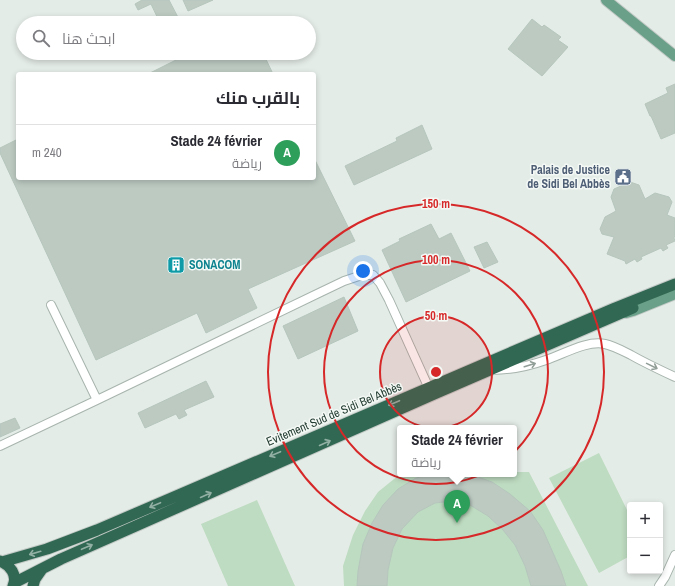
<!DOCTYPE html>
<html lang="ar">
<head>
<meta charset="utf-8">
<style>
	:root { --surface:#fff; --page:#f2f2f3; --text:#2b2b33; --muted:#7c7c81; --line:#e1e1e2; --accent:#eb6d63 }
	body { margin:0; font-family:"Archivo Narrow",Cairo,sans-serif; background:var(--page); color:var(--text); direction:rtl }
	.controls { position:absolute; right:12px; bottom:12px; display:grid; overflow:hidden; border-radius:4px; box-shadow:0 2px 6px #0003 }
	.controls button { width:36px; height:36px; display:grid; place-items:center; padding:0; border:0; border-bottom:1px solid var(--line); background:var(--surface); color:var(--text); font:20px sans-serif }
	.you { position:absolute; left:363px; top:271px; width:14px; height:14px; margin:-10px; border:3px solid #fff; border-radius:50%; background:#1a73e8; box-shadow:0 0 0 6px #1a73e833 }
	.badge { display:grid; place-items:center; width:26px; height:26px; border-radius:50%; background:var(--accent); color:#fff; font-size:13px; font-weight:700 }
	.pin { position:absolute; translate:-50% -33px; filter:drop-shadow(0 1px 2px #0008) }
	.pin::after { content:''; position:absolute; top:21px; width:14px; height:12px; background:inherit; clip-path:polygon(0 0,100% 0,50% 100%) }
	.popup { position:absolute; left:397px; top:425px; width:120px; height:52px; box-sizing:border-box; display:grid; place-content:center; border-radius:4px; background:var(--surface); filter:drop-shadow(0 1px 3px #0005); font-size:13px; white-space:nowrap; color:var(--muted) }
	.popup b { font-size:15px; color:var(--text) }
	.popup::after { content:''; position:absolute; left:50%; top:100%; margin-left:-8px; border:8px solid transparent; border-top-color:var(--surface) }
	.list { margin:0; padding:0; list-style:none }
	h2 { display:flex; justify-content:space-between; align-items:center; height:52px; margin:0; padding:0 16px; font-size:17px }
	h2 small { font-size:13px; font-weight:400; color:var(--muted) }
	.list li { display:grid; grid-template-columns:26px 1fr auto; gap:12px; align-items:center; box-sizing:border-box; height:56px; padding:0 16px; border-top:1px solid var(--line) }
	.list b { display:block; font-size:15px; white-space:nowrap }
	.list p { margin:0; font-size:13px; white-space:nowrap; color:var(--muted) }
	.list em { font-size:13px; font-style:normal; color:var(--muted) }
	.icon { flex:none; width:22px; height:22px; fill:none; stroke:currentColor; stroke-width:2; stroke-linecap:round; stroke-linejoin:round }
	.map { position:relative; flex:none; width:675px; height:586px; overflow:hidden; direction:ltr }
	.search { position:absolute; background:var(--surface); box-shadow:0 2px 6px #0003; left:16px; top:16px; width:300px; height:44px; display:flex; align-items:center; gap:10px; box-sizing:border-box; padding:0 14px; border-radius:22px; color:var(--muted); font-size:15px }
	.panel { position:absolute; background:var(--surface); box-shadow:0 2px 6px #0003; left:16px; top:72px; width:300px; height:108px; border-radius:4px; direction:rtl }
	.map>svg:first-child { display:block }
	.green { fill:#bedcc1 }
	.building { fill:#bccac2; stroke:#b6c6bd }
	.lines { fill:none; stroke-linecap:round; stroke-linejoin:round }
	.minor-casing { stroke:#a7b4ad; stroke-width:10 }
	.major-casing { stroke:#c2c9c6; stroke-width:12 }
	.highway-casing { stroke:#c2c9c6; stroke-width:13 }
	.minor { stroke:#fff; stroke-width:8 }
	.major { stroke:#6aa089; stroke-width:10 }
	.highway { stroke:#316853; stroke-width:11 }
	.oneway { stroke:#929e98 }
	.oneway2 { stroke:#92b0a4 }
	.ring { fill:none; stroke:#d62828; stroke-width:2 }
	.labels { text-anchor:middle; stroke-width:3; stroke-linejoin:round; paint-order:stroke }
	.service-label { font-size:12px; font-weight:bold; fill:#4e5e75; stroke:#f4f9f6; text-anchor:end }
	.culture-label { font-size:12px; font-weight:bold; fill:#0d838f; stroke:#f4f9f6; text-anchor:start }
	.street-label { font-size:12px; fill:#243d32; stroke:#f4f9f6 }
	.centre { fill:#d62828; stroke:#f4f9f6; stroke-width:2 }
	.ring-label { font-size:12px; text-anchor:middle; font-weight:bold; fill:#d62828; stroke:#f4f9f6; stroke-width:3; stroke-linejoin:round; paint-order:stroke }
</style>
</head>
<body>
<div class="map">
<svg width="675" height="586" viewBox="0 0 675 586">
	<rect width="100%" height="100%" fill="#e4ece7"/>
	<path class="green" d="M599 453 630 516V556L599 573 549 478Z
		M514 472H529L588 586H344L343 566 353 535 365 511 378 492 394 479 402 474H514Z
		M257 500 295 586H228L201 524Z"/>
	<path class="building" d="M142 0H169L181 23H160L151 4 138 10 135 4Z
		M183 0H213L188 11Z
		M532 19 542 27 544 25 561 37 558 40 568 47 542 76 508 49Z
		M190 53H263L273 74H148Z
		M675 84V133L661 139 651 116H650L645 104 668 93 666 88Z
		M422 125 432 149 354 185 345 166 397 141 396 138Z
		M18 139V178H314V158L355 241 248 289 257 308 206 333 197 313 96 360 0 153V148Z
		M630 182 639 185 645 199 655 193 669 197 672 202 667 215 675 218V235L674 238 675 241 666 245 668 248 663 251 661 248 641 257 642 259 637 262 635 259 626 264 625 261 607 254 614 237 602 234 600 229 605 217 616 211 611 197 614 189Z
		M431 224 439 239 451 233 470 271 406 302 382 250 400 241 399 239Z
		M487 242 498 262 484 268 474 247Z
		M344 297 358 331 298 359 283 326Z
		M206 381 214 397 184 410 187 415 179 419 176 414 145 428 138 413Z
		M15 418 20 428 0 437V424Z
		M430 474H467L475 476 492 482 510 494 530 511 543 530 561 571 566 586H531L525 566 515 545 503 530 488 516 470 505 452 501 435 503 418 512 402 529 393 548 388 570 387 586H357L358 571 363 544 372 523 383 505 398 489 416 478Z"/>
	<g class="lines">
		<defs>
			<path id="minor" d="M51 305 97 400
				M492 370C511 370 529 366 546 360 564 354 587 340 605 344 614 346 623 351 631 355 645 363 660 370 675 377
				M0 446 97 400 321 292 344 281 362 275H373L380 283 389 300 431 393
				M659 586 665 577 675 555"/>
			<path id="major" d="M606 0 675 56
				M626 313 633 311 675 294"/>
			<path id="highway" d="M0 561C10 565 18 575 13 586
				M2 562 47 549 97 530 615 308 675 284
				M14 583 61 559 432 395 633 308
				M33 586 35 579 42 569"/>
		</defs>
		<use href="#minor" class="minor-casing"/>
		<use href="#major" class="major-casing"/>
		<use href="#highway" class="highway-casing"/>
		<use href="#minor" class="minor"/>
		<use href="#major" class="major"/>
		<use href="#highway" class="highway"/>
	</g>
	<defs><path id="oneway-shaft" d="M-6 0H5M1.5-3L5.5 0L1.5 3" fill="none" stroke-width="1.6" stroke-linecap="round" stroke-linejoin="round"/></defs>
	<g class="oneway">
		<use href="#oneway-shaft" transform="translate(530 365) rotate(-17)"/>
		<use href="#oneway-shaft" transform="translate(652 366) rotate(26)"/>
	</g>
	<g class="oneway2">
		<use href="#oneway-shaft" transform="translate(394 403) rotate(157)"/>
		<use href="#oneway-shaft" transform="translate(325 443) rotate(-24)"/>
		<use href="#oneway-shaft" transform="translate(275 454) rotate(157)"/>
		<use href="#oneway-shaft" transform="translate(206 495) rotate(-24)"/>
		<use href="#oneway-shaft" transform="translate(155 505) rotate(157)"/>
		<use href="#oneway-shaft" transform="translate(87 547) rotate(-23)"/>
		<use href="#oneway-shaft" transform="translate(35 553) rotate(164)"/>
	</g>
	<circle cx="436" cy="372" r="56" fill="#d62828" fill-opacity=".12"/>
	<g class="ring">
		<circle cx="436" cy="372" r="56"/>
		<circle cx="436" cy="372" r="112"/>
		<circle cx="436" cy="372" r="168"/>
	</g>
	<defs>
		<symbol id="civic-square" viewBox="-11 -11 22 22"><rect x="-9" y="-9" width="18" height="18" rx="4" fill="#5c6f8a" stroke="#f4f9f6"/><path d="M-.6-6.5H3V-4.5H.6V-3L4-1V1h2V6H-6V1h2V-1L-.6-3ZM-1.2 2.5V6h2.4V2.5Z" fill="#fff"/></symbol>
		<symbol id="building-square" viewBox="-11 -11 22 22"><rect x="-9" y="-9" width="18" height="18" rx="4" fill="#0f9aa8" stroke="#f4f9f6"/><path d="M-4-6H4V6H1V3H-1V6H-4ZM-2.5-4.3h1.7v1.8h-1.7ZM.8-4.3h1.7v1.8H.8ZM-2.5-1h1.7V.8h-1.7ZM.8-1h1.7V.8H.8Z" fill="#fff"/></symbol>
	</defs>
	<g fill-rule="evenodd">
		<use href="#civic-square" x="613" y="167" width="20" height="20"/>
		<use href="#building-square" x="166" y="255" width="20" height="20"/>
	</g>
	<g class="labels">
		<g class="service-label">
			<text x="610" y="174">Palais de Justice<tspan x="610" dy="14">de Sidi Bel Abbès</tspan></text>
		</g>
		<g class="culture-label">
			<text x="189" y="269">SONACOM</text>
		</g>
		<g class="street-label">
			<text transform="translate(334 414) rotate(-23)" y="4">Evitement Sud de Sidi Bel Abbès</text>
		</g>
	</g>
	<circle cx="436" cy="372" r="6" class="centre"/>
	<g class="ring-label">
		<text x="436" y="208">150 m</text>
		<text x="436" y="264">100 m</text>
		<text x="436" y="320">50 m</text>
	</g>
</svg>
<div class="controls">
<button>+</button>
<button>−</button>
</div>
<div class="you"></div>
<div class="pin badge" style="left:457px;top:523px;background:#2e9e5b">A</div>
<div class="popup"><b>Stade 24 février</b>رياضة</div>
<div class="search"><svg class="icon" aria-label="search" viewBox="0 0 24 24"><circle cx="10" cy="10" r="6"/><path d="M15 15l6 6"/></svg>ابحث هنا</div>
<section class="panel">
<h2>بالقرب منك<small></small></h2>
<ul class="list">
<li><span class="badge" style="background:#2e9e5b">A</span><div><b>Stade 24 février</b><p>رياضة</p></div><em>240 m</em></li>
</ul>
</section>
</div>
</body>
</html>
